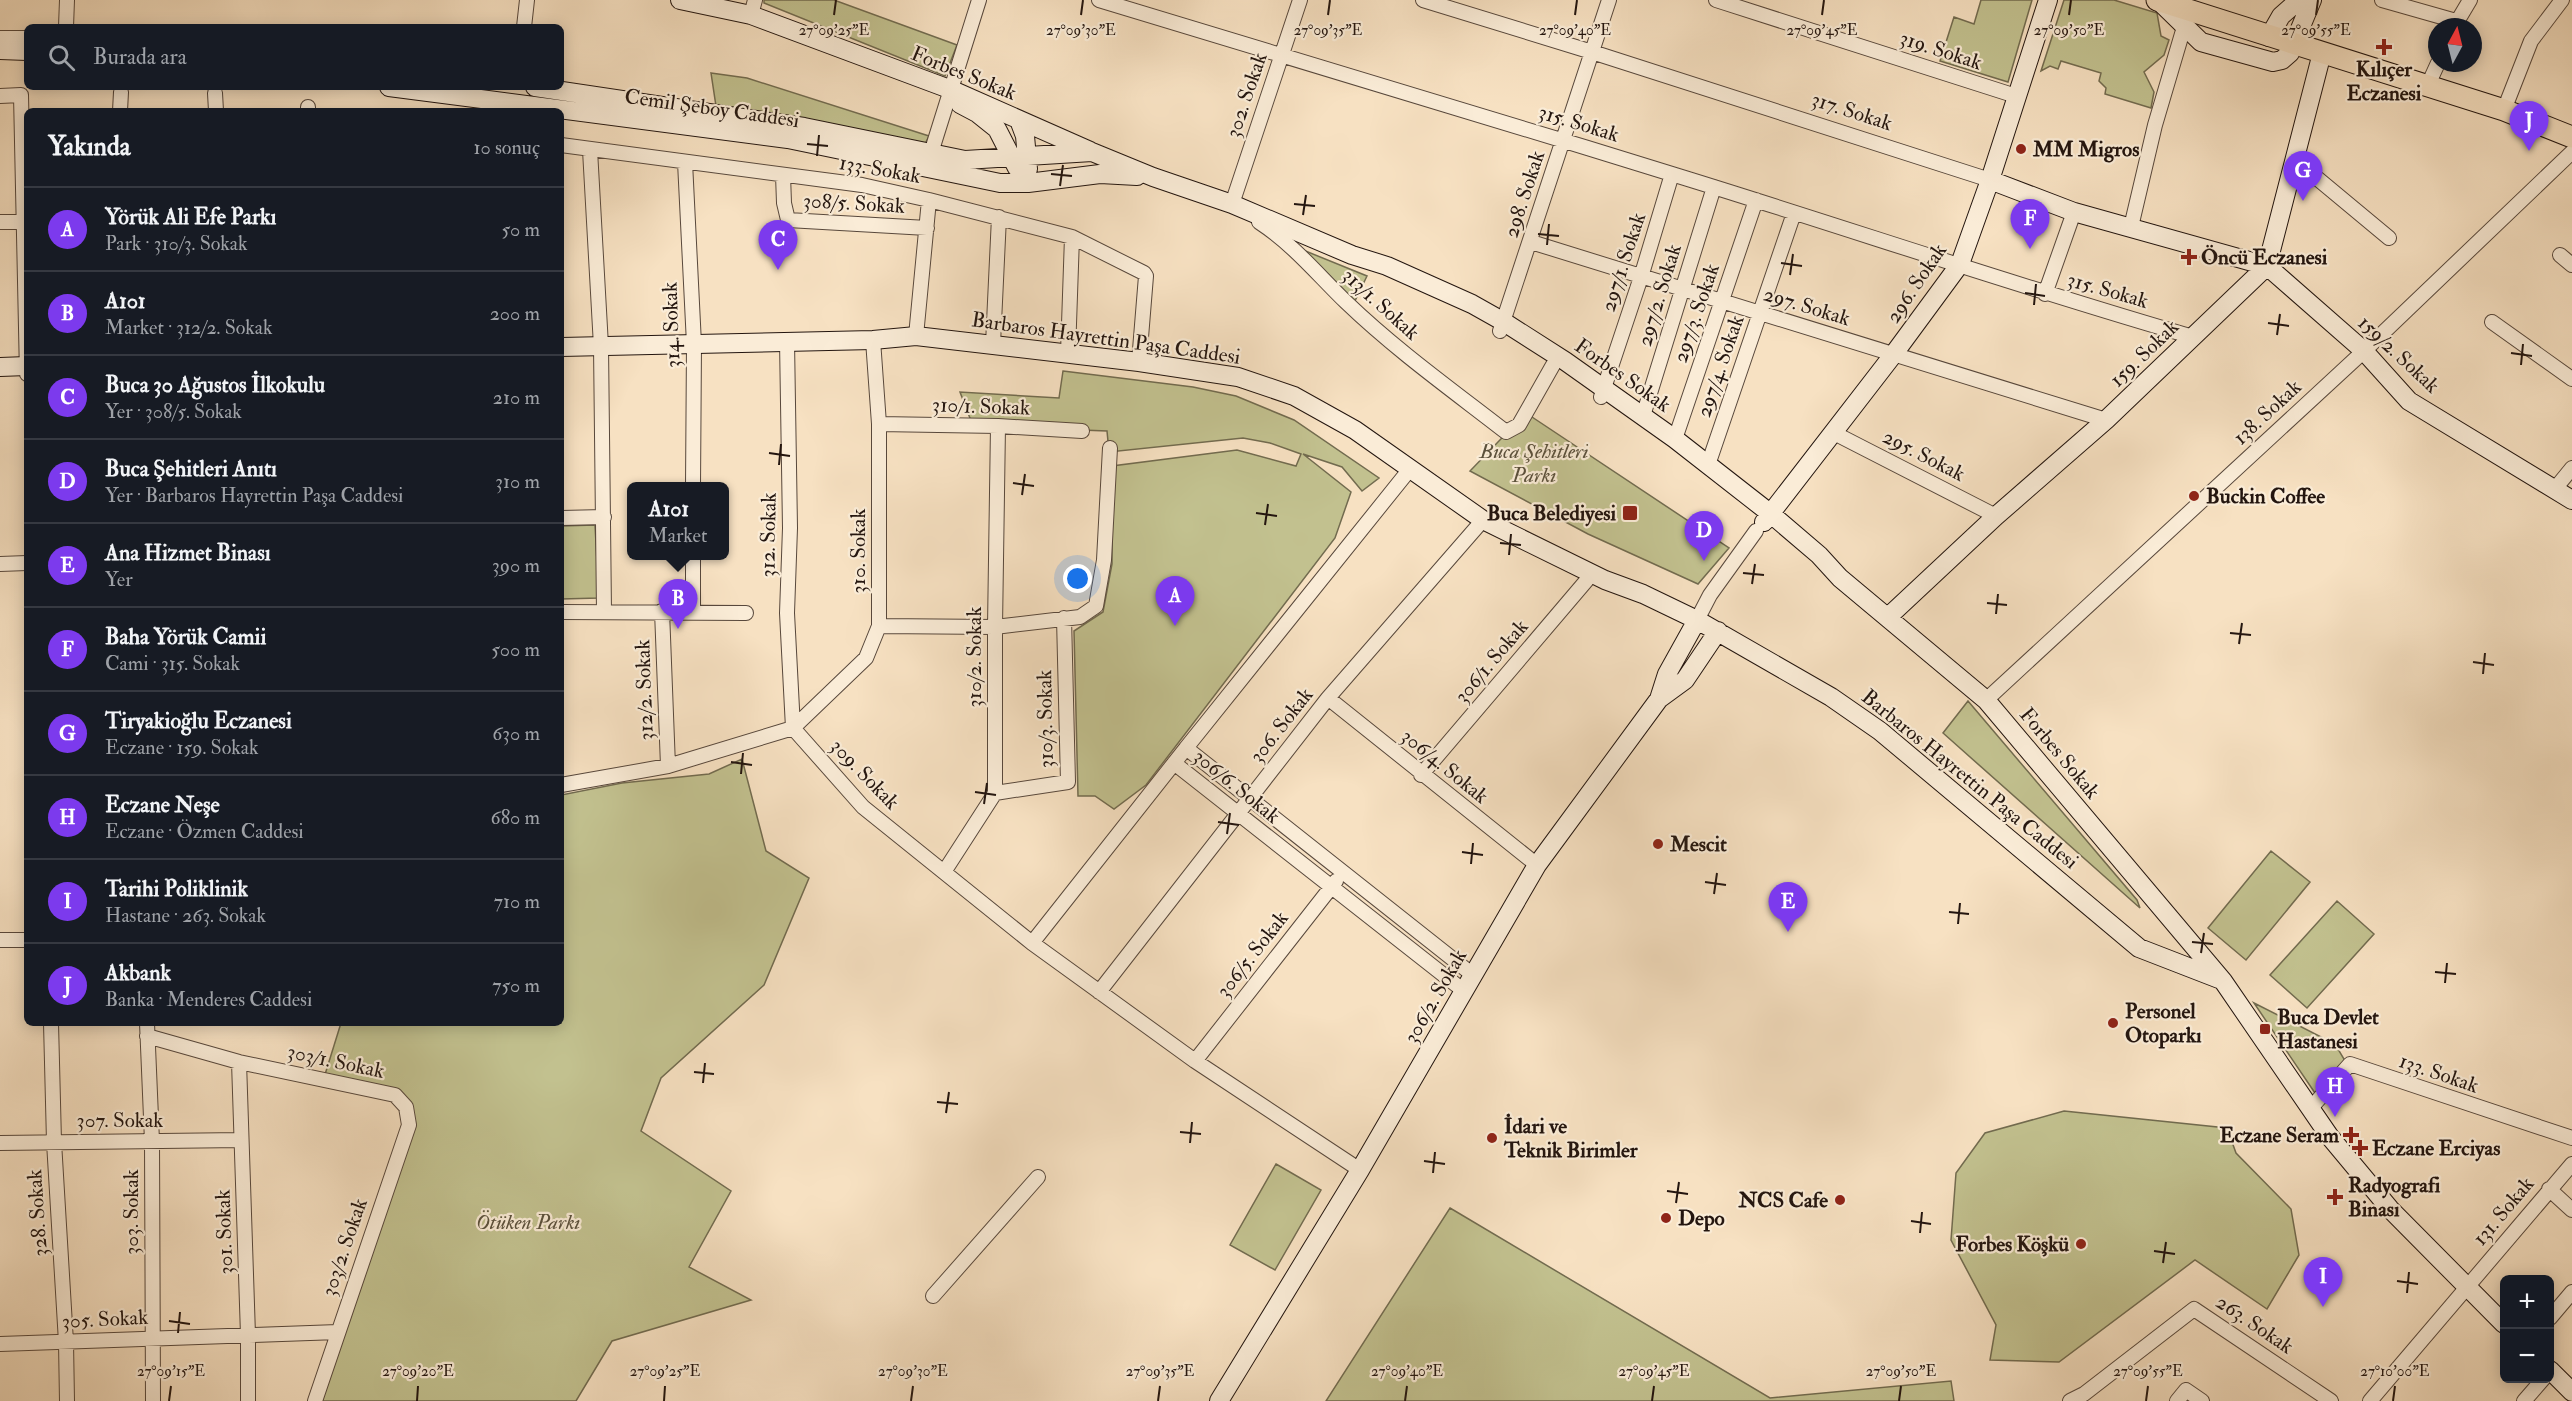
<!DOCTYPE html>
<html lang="tr">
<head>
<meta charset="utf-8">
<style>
	:root { --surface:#171b24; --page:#20242c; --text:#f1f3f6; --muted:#9ea1a6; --line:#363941; --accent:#7c3aed }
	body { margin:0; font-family:"IM FELL Double Pica",serif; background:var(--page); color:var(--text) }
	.controls { position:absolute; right:18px; bottom:18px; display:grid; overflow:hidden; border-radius:9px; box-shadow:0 3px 15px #0003 }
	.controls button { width:54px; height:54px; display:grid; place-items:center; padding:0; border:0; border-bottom:2px solid var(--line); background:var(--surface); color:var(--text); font:30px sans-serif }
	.compass { position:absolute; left:2428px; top:18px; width:54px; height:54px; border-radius:50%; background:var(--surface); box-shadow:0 3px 15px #0003; rotate:7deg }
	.you { position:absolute; left:1078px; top:579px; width:21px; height:21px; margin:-15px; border:4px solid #fff; border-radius:50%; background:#1a73e8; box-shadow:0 0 0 9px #1a73e833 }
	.badge { display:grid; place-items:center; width:39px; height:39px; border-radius:50%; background:var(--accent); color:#fff; font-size:20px; font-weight:700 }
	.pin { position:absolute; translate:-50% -50px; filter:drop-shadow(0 2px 3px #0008) }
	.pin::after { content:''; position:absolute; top:32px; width:21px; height:18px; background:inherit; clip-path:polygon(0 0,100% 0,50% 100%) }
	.popup { position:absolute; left:627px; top:482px; width:102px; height:78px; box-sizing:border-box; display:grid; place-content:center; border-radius:9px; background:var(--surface); filter:drop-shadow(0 2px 4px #0005); font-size:20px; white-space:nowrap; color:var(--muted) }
	.popup b { font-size:22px; color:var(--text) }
	.popup::after { content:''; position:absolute; left:50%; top:100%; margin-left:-12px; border:12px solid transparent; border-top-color:var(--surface) }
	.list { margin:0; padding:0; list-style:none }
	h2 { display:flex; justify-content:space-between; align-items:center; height:78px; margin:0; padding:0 24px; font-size:26px }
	h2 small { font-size:20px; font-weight:400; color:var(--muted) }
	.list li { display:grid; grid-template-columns:39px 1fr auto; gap:18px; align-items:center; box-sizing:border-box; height:84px; padding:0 24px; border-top:2px solid var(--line) }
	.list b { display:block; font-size:22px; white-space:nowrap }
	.list p { margin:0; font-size:20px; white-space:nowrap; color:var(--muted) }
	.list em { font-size:20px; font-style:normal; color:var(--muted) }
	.icon { flex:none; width:33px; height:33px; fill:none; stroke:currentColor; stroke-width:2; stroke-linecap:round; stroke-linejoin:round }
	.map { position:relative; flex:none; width:2572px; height:1401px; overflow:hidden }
	.search { position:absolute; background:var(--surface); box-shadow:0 3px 15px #0003; left:24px; top:24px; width:540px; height:66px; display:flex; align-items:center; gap:15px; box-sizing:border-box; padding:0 21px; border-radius:9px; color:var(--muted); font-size:22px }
	.panel { position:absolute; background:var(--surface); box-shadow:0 3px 15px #0003; left:24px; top:108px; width:540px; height:918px; border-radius:9px }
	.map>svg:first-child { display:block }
	.green { fill:#c2c18f; stroke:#726b4f; stroke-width:1.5 }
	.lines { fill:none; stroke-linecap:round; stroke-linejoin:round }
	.street-casing { stroke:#58483c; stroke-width:16 }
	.secondary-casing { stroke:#23150f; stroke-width:20 }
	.primary-casing { stroke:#23150f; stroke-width:23 }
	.street { stroke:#faecd7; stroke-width:14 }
	.secondary { stroke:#faecd7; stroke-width:18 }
	.primary { stroke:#f7e1c2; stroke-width:21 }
	.ticks { fill:none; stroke:#23150f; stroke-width:2 }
	.poi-dot { fill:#8f2418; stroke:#faecd7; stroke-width:2 }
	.labels { text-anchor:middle; stroke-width:4.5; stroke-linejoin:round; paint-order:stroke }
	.street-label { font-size:21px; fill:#23150f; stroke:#faecd7 }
	.poi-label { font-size:21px; font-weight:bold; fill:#23150f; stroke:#faecd7; text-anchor:start }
	.park-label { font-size:21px; font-style:italic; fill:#5b513c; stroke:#faecd7 }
	.ticks-label { font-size:15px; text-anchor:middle; fill:#23150f; stroke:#faecd7; stroke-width:4.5; stroke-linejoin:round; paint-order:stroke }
</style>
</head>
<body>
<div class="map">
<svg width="2572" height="1401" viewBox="0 0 2572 1401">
	<rect width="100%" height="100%" fill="#f7e1c2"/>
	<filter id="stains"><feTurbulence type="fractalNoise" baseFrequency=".00333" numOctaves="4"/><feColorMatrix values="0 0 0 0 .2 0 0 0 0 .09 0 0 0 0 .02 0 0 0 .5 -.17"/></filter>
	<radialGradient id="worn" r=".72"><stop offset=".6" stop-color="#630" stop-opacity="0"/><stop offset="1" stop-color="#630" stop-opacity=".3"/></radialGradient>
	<path class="green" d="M764 0H834L957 45 945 76 764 3Z
		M1981 0H2032L2008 82 1940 61 1954 17 1974 24Z
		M2064 0H2114L2157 13 2161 36 2169 40 2164 55 2144 72 2154 92 2151 108 2105 94 2106 88 2099 81 2101 73 2061 61 2058 69 2050 66 2041 71Z
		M711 73 747 78 929 136 925 144 716 106Z
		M1303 250 1367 276 1354 303Z
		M1063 371 1193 387 1236 396 1294 420 1379 478 1362 491 1342 467 1303 454 1351 492 1335 538 1146 785 1114 809 1095 796H1078L1074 631 1103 612 1112 564V466L1237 450 1296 466 1301 454 1270 443 1243 438 1109 452 1107 431 973 426 960 392 1059 398Z
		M1526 413 1729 548 1698 584 1588 534 1470 471Z
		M595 525 599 598 561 599V526Z
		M1968 701 2137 900 2140 908 1943 733Z
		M742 759 766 851 809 878 764 985 661 1078 641 1131 731 1191 689 1267 751 1300 612 1341 576 1401H315L409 1125 395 1095 323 1081 341 1023H561V795L622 783 709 774Z
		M2271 851 2310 882 2246 960 2208 928Z
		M2337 901 2374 934 2307 1008 2270 975Z
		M2254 1003 2335 1044 2347 1064 2315 1093Z
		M2064 1111 2227 1128 2236 1153 2291 1209 2299 1255 2267 1309 2195 1260 2059 1362 1990 1360 1996 1325 1951 1240 1956 1173 1985 1133Z
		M1276 1164 1321 1190 1275 1270 1230 1245Z
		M1450 1208 1770 1398 1951 1381 1954 1401H1326Z"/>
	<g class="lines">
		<defs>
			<path id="street" d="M1099 0C1295 60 1492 118 1688 179 1856 231 2023 288 2193 337
				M1423 0 1592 52 1990 180
				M1716 0 2016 96
				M2382 0 2456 21
				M751 15 755 0
				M66 27 67 0
				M524 27 527 0
				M2454 27 2470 0
				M0 38H27
				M2428 85 2438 63
				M215 93 216 111
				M0 96 21 95 27 374
				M308 107V111
				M2504 110 2531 41 2562 0
				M120 111 121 92
				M561 145 862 185 929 200 1072 237 1144 273 1146 276 1139 362
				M590 150 601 346 604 611
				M931 153 979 0
				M2294 159 2389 238
				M685 162 694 344 693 486
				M783 175 784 203 788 220 927 228
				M1238 208 1232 204 1300 0
				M0 222H27
				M1259 222C1294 245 1317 274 1346 302 1396 350 1452 390 1506 432L1519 425 1553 365
				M2131 227 2155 125 2184 27
				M1531 242 2106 420
				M2560 255 2572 265
				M2045 294 2074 212
				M2492 322 2572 379
				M1500 331 1609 0
				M916 336 929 200
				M787 341 790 528 787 613 793 728
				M993 344 999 217
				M1068 353 1072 237
				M1601 397 1641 277 1672 174
				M1643 416 1714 187
				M879 424 998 426 1082 431
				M1832 432 1996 516
				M1675 439 1756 200
				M1708 465 1794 213
				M2554 490 2572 468
				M561 518 604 517
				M0 564 27 563
				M662 611 668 766
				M693 611V556
				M561 612 746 613
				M1697 620 1710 595 1756 531
				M879 626 995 627 1080 617 1096 606 1104 560 1110 448
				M1328 698 1537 865
				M1986 700 2364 351 2572 152
				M793 728 863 807 1032 943 1195 1061 1360 1170
				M1186 748 1410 469
				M1174 763 1464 991
				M1421 775 1592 574
				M561 785 668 766 793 728 866 658 879 626V424L873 340
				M995 793 1068 782 1064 618
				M944 872 995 793V627L998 426
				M0 940H27
				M1032 943 1186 748 1473 975
				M1099 992 1328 698 1483 520
				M51 1023 54 1142 66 1342 67 1401
				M147 1023 152 1141 153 1401
				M147 1036 239 1062 395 1095 406 1107 409 1125 315 1401
				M1195 1061 1336 881
				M239 1062 248 1335V1401
				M2310 1109 2350 1064 2572 1138
				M0 1143 241 1140
				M2549 1189 2572 1210
				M933 1296 1038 1177
				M2550 1318 2572 1292
				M0 1344 338 1332
				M2070 1401 2084 1394 2194 1309 2331 1401
				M2177 1401 2186 1390 2202 1401
				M2370 1401 2572 1164
				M2524 1401 2544 1378"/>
			<path id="secondary" d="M680 0 751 15 952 90 1090 151
				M2158 0 2201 42 2273 62 2282 60 2290 53 2312 0
				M2269 37 2281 16 2299 0
				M0 50 27 51
				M389 87 788 139 1000 183H1028L1100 174 1137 176
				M535 87 804 127 965 160 1092 152 1153 177 1232 204 1352 255 1387 266 1472 304 1504 322 1565 361 1675 439 1771 514 1819 555 1840 578 1986 700 2223 981 2330 1137 2390 1209 2504 1324
				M960 104 977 113 997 129 1017 168
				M1019 120 1025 136 1028 169
				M1990 180 2074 212 2267 266 2364 351 2409 401 2572 500
				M561 347 873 340 916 336 1139 362 1238 377 1294 396 1355 430 1483 520 1605 580 1643 594 1697 620 1831 697 1880 731 2139 948 2219 979
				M0 367 27 366
				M1764 522 1893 355 1960 264 1990 180 2048 0
				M1888 617 1996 516 2106 420 2267 266 2322 53
				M1659 699 1685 680 1718 631
				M2550 1370 2572 1392
				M1219 1401 1360 1170 1537 865 1659 699 1667 674 1697 620"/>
			<path id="primary" d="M2157 0 2504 110 2572 137"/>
		</defs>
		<use href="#street" class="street-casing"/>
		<use href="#secondary" class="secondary-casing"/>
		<use href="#primary" class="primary-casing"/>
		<use href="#street" class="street"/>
		<use href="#secondary" class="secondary"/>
		<use href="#primary" class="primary"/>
	</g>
	<path class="ticks" d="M834 15 836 0M1081 15 1083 0M1328 15 1330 0M1575 15 1577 0M1822 15 1824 0M2069 15 2071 0M2316 15 2318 0M807 144 828 146M817 156 819 135M1051 174 1072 176M1060 186 1063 165M1294 204 1315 206M1303 215 1306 195M1538 234 1559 236M1547 245 1549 224M1781 263 1802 266M1790 275 1793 254M2025 293 2045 296M2034 305 2036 284M2268 323 2289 326M2277 335 2280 314M2511 353 2532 356M2521 365 2523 344M769 453 790 456M779 465 781 444M1013 483 1034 486M1022 495 1025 474M1256 513 1277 516M1265 525 1268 504M1500 543 1521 545M1509 555 1511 534M1743 573 1764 575M1752 584 1755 564M1987 603 2007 605M1996 614 1998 594M2230 633 2251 635M2239 644 2242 623M2473 662 2494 665M2483 674 2485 653M731 762 752 765M741 774 743 753M975 792 996 795M984 804 987 783M1218 822 1239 825M1227 834 1230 813M1462 852 1483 855M1471 864 1473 843M1705 882 1726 885M1714 894 1717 873M1949 912 1969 914M1958 924 1960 903M2192 942 2213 944M2201 953 2204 933M2435 972 2456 974M2445 983 2447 963M694 1072 714 1074M703 1083 705 1063M937 1102 958 1104M946 1113 949 1092M1180 1132 1201 1134M1190 1143 1192 1122M1424 1161 1445 1164M1433 1173 1435 1152M1667 1191 1688 1194M1676 1203 1679 1182M1911 1221 1931 1224M1920 1233 1922 1212M2154 1251 2175 1254M2163 1263 2166 1242M2397 1281 2418 1284M2407 1293 2409 1272M169 1321 190 1324M178 1333 180 1312M169 1401 171 1386M417 1401 418 1386M664 1401 665 1386M911 1401 913 1386M1158 1401 1160 1386M1405 1401 1407 1386M1652 1401 1654 1386M1899 1401 1901 1386M2146 1401 2148 1386M2393 1401 2395 1386"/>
	<g class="poi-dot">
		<path d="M2381 38h6v6h6v6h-6v6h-6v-6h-6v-6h6z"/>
		<circle cx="2021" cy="149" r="6"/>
		<path d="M2186 248h6v6h6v6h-6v6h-6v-6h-6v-6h6z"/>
		<circle cx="2194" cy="496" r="6"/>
		<rect x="1622" y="505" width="16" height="16" rx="3"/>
		<circle cx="1658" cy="844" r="6"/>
		<circle cx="2113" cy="1023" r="6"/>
		<rect x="2259" y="1023" width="12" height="12" rx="3"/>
		<path d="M2348 1126h6v6h6v6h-6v6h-6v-6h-6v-6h6z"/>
		<circle cx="1492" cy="1138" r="6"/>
		<path d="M2357 1139h6v6h6v6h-6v6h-6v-6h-6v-6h6z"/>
		<path d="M2332 1188h6v6h6v6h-6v6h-6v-6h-6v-6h6z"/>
		<circle cx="1840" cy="1200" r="6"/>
		<circle cx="1666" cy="1218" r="6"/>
		<circle cx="2081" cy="1244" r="6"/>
	</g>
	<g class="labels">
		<g class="street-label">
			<text transform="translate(1941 50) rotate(18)" y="7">319. Sokak</text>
			<text transform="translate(964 73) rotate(22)" y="7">Forbes Sokak</text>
			<text transform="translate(1246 95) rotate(-71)" y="7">302. Sokak</text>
			<text transform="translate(712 108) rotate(8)" y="7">Cemil Şeboy Caddesi</text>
			<text transform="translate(1852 111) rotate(18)" y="7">317. Sokak</text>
			<text transform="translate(1579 123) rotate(17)" y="7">315. Sokak</text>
			<text transform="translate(880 169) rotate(10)" y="7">133. Sokak</text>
			<text transform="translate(1524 194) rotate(-72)" y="7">298. Sokak</text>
			<text transform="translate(854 203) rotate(3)" y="7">308/5. Sokak</text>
			<text transform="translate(1623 262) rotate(-72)" y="7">297/1. Sokak</text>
			<text transform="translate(1916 283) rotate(-56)" y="7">296. Sokak</text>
			<text transform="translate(2108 290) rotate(16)" y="7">315. Sokak</text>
			<text transform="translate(1659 295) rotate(-73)" y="7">297/2. Sokak</text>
			<text transform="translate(1381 304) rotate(42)" y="7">313/1. Sokak</text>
			<text transform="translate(1807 306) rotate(17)" y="7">297. Sokak</text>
			<text transform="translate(1696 313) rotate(-71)" y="7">297/3. Sokak</text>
			<text transform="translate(671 325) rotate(-92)" y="7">314. Sokak</text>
			<text transform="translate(1106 338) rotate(8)" y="7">Barbaros Hayrettin Paşa Caddesi</text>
			<text transform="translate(2144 353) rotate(-44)" y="7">159. Sokak</text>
			<text transform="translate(2399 354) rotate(43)" y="7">159/2. Sokak</text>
			<text transform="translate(1720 366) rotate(-71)" y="7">297/4. Sokak</text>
			<text transform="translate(1623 375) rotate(35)" y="7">Forbes Sokak</text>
			<text transform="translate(981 406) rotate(2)" y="7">310/1. Sokak</text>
			<text transform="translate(2267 412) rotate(-43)" y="7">138. Sokak</text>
			<text transform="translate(1924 455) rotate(27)" y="7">295. Sokak</text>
			<text transform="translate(768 535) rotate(-89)" y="7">312. Sokak</text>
			<text transform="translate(858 551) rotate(-90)" y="7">310. Sokak</text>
			<text transform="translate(974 657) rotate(-90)" y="7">310/2. Sokak</text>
			<text transform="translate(1491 661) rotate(-50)" y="7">306/1. Sokak</text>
			<text transform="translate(644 690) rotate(-92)" y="7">312/2. Sokak</text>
			<text transform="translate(1045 719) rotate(-91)" y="7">310/3. Sokak</text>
			<text transform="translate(1281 725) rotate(-52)" y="7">306. Sokak</text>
			<text transform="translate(2060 753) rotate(50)" y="7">Forbes Sokak</text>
			<text transform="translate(1445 766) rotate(39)" y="7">306/4. Sokak</text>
			<text transform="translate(865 774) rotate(46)" y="7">309. Sokak</text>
			<text transform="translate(1970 779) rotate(39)" y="7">Barbaros Hayrettin Paşa Caddesi</text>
			<text transform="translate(1237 786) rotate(39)" y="7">306/6. Sokak</text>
			<text transform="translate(1252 954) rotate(-52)" y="7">306/5. Sokak</text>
			<text transform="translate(1435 996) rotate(-60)" y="7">306/2. Sokak</text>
			<text transform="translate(336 1061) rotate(12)" y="7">303/1. Sokak</text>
			<text transform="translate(2439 1073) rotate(19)" y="7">133. Sokak</text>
			<text x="120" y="1127">307. Sokak</text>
			<text transform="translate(2503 1211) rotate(-50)" y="7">131. Sokak</text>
			<text transform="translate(131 1212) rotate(-90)" y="7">303. Sokak</text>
			<text transform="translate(37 1213) rotate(-94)" y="7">328. Sokak</text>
			<text transform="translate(224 1232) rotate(-92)" y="7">301. Sokak</text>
			<text transform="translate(344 1247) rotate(-71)" y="7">303/2. Sokak</text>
			<text transform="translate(105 1319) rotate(-3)" y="7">305. Sokak</text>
			<text transform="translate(2255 1324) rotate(34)" y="7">263. Sokak</text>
		</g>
		<g class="poi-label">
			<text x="2384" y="76" text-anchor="middle">Kılıçer<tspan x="2384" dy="24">Eczanesi</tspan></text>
			<text x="2033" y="156">MM Migros</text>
			<text x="2201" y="264">Öncü Eczanesi</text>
			<text x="2206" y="503">Buckin Coffee</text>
			<text x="1616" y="520" text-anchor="end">Buca Belediyesi</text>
			<text x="1670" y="851">Mescit</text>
			<text x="2125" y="1018">Personel<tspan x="2125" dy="24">Otoparkı</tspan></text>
			<text x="2277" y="1024">Buca Devlet<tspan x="2277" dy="24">Hastanesi</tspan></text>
			<text x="1504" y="1133">İdari ve<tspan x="1504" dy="24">Teknik Birimler</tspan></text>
			<text x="2339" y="1142" text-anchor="end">Eczane Seram</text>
			<text x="2372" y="1155">Eczane Erciyas</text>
			<text x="2348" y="1192">Radyografi<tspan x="2348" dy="24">Binası</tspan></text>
			<text x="1828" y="1207" text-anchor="end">NCS Cafe</text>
			<text x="1678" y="1225">Depo</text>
			<text x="2069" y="1251" text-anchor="end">Forbes Köşkü</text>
		</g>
		<g class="park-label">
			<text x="1534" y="458">Buca Şehitleri<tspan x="1534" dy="24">Parkı</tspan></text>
			<text x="528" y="1229">Ötüken Parkı</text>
		</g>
	</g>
	<g class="ticks-label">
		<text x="834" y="35">27°09'25"E</text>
		<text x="1081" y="35">27°09'30"E</text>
		<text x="1328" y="35">27°09'35"E</text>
		<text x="1575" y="35">27°09'40"E</text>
		<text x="1822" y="35">27°09'45"E</text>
		<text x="2069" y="35">27°09'50"E</text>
		<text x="2316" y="35">27°09'55"E</text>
		<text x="171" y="1376">27°09'15"E</text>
		<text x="418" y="1376">27°09'20"E</text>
		<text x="665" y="1376">27°09'25"E</text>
		<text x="913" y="1376">27°09'30"E</text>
		<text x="1160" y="1376">27°09'35"E</text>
		<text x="1407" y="1376">27°09'40"E</text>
		<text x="1654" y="1376">27°09'45"E</text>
		<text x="1901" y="1376">27°09'50"E</text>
		<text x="2148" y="1376">27°09'55"E</text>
		<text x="2395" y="1376">27°10'00"E</text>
	</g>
	<rect width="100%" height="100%" filter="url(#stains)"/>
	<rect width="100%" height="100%" fill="url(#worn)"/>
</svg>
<div class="controls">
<button>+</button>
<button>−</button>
</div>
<svg class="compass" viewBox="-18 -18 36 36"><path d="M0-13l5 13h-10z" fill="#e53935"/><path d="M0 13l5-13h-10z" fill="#9ea1a6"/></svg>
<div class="you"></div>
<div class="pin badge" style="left:1175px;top:626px">A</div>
<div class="pin badge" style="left:678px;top:629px">B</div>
<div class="popup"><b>A101</b>Market</div>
<div class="pin badge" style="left:778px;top:270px">C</div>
<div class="pin badge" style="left:1704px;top:561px">D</div>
<div class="pin badge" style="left:1788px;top:932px">E</div>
<div class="pin badge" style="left:2030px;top:249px">F</div>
<div class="pin badge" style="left:2303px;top:201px">G</div>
<div class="pin badge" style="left:2335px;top:1117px">H</div>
<div class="pin badge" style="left:2323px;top:1307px">I</div>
<div class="pin badge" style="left:2529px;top:151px">J</div>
<div class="search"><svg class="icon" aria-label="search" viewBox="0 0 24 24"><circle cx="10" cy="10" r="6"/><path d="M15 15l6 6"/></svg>Burada ara</div>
<section class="panel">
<h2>Yakında<small>10 sonuç</small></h2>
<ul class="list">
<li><span class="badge">A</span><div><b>Yörük Ali Efe Parkı</b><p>Park · 310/3. Sokak</p></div><em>50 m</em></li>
<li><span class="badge">B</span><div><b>A101</b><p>Market · 312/2. Sokak</p></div><em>200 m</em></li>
<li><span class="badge">C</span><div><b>Buca 30 Ağustos İlkokulu</b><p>Yer · 308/5. Sokak</p></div><em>210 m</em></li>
<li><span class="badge">D</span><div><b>Buca Şehitleri Anıtı</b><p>Yer · Barbaros Hayrettin Paşa Caddesi</p></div><em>310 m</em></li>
<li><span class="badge">E</span><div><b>Ana Hizmet Binası</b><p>Yer</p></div><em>390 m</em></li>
<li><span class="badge">F</span><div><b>Baha Yörük Camii</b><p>Cami · 315. Sokak</p></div><em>500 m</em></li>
<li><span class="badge">G</span><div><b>Tiryakioğlu Eczanesi</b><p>Eczane · 159. Sokak</p></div><em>630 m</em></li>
<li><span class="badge">H</span><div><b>Eczane Neşe</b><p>Eczane · Özmen Caddesi</p></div><em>680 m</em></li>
<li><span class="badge">I</span><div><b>Tarihi Poliklinik</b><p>Hastane · 263. Sokak</p></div><em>710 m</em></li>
<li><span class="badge">J</span><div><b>Akbank</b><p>Banka · Menderes Caddesi</p></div><em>750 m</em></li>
</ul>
</section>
</div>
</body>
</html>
